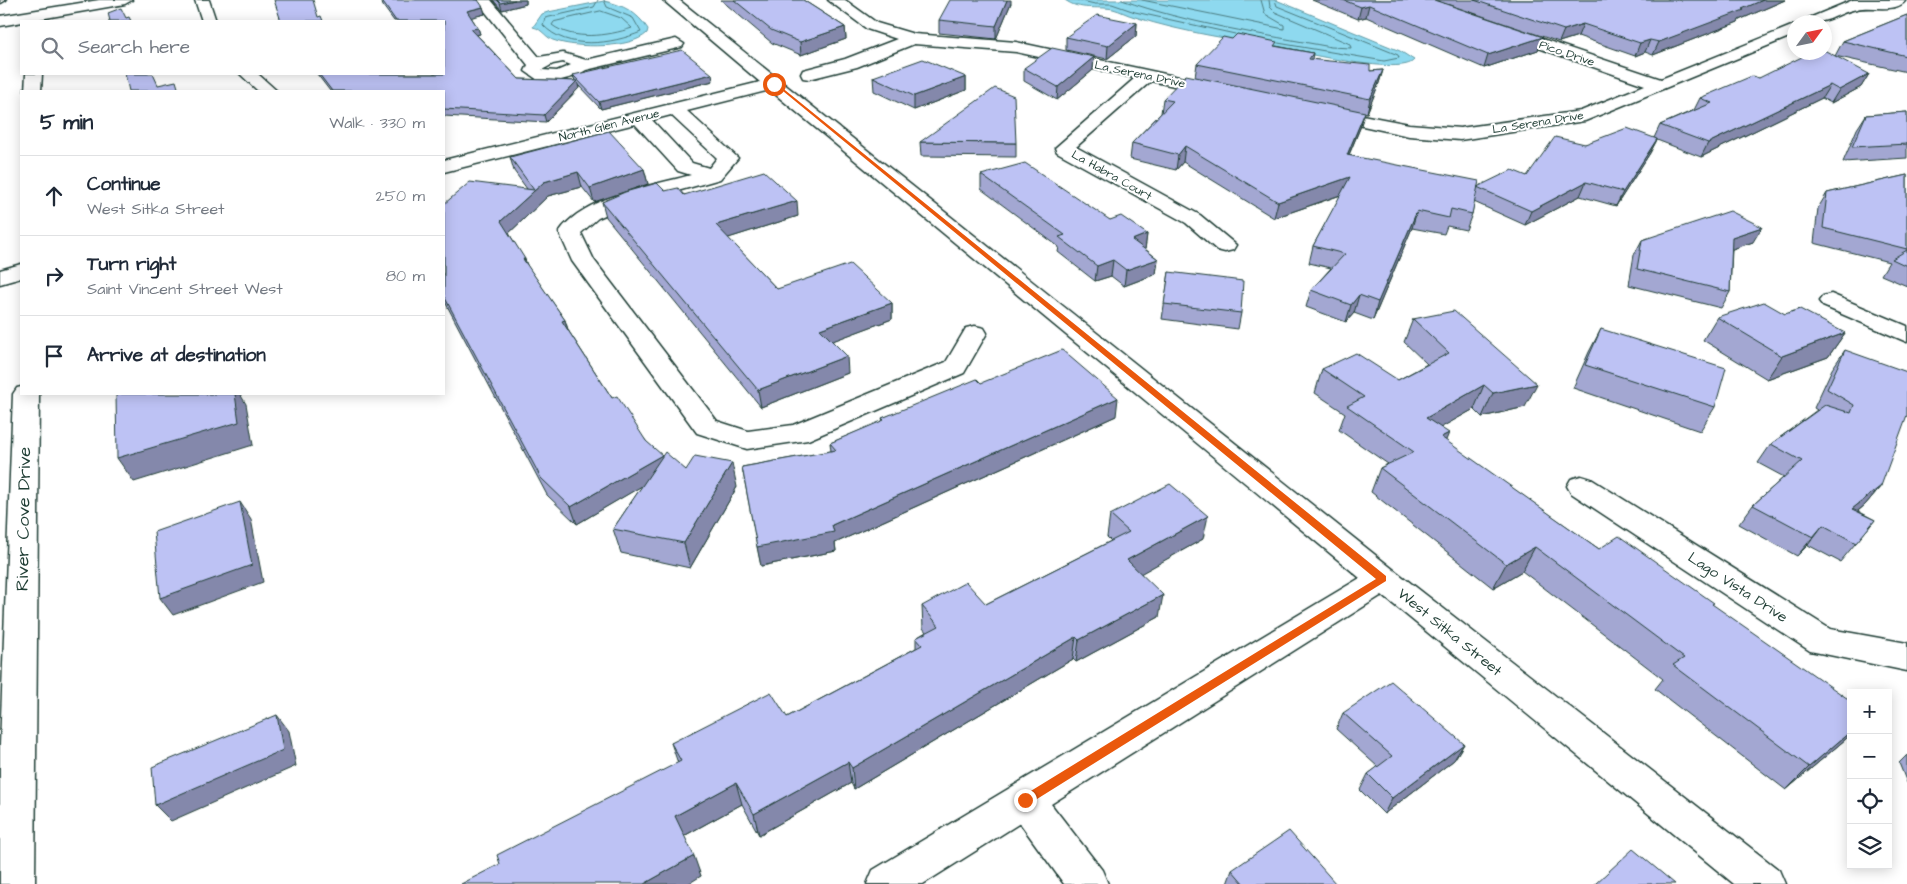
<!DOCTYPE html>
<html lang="en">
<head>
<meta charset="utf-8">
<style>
	:root { --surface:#fff; --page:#f6f6f7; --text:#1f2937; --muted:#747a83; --line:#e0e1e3 }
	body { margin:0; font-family:"Architects Daughter",sans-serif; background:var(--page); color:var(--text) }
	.controls { position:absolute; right:15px; bottom:15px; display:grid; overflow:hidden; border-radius:0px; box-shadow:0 2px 12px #0003 }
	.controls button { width:45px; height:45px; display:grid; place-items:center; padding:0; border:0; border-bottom:1px solid var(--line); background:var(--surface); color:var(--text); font:25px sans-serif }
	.compass { position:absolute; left:1787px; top:15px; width:45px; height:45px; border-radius:50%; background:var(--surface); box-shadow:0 2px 12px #0003; rotate:57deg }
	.stop { position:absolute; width:15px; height:15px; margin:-11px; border:4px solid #ea580c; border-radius:50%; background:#fff }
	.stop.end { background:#ea580c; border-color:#fff; box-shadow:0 1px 5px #0008 }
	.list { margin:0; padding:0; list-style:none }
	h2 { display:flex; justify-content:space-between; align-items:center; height:65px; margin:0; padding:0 20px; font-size:21px }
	h2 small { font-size:16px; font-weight:400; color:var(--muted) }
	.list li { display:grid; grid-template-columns:32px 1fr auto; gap:15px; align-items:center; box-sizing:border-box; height:80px; padding:0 20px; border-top:1px solid var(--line) }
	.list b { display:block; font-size:19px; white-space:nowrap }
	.list p { margin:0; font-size:16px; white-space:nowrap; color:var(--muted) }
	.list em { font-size:16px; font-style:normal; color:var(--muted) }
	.icon { flex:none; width:28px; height:28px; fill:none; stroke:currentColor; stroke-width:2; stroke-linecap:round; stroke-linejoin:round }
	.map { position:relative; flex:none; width:1907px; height:884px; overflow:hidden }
	.search { position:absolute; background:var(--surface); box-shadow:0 2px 12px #0003; left:20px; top:20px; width:425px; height:55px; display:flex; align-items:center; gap:12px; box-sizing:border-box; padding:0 18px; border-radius:0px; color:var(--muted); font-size:19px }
	.panel { position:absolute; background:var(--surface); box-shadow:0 2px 12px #0003; left:20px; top:90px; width:425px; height:305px; border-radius:0px }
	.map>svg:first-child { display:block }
	.water { fill:#8ed9ef; stroke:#629ba4 }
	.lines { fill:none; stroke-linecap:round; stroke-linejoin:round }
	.shore { stroke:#4b7b7f; stroke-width:1 }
	.lane-casing { stroke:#1f3d34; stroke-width:3 }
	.street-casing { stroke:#1f3d34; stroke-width:3 }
	.secondary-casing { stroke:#1f3d34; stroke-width:3 }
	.lane { fill:#fff; fill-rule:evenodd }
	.street { fill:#fff; fill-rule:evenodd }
	.secondary { fill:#fff; fill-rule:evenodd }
	.wall { fill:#a3a7d2; stroke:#1f3d34 }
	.shaded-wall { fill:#8488ab; stroke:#1f3d34 }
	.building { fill:#bdc2f4; stroke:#1f3d34 }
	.route { fill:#ea580c }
	.labels { text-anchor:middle; stroke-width:4; stroke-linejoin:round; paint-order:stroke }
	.far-street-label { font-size:12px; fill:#1f3d34; stroke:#fff }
	.street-label { font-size:15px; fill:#1f3d34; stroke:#fff }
	.near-street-label { font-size:18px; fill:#1f3d34; stroke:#fff }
</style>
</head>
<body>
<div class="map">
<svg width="1907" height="884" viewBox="0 0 1907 884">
	<rect width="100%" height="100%" fill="#fff"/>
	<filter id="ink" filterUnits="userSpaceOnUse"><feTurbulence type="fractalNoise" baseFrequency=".02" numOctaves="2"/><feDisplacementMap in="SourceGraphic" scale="10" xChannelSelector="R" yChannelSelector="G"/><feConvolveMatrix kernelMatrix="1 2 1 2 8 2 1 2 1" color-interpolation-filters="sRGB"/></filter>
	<g filter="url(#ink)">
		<path class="water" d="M1065 0H1276L1400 51 1414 60C1403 76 1304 53 1284 49 1235 39 1183 33 1135 17 1127 15 1121 11 1113 9 1097 6 1080 11 1065 0Z
			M604 1C623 5 637 12 648 29L647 33C631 49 576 48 556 41 546 39 543 29 533 27L542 14 548 12Z"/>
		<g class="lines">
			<path class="shore" d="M598 0 594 7 545 18 543 25C567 51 612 44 641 32L633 18 607 7 604 0
				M1077 0 1095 4H1112L1135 12 1235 34
				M1122 0C1189 24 1261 34 1331 47L1351 48 1350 44 1275 12 1270 7 1269 0
				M1142 0 1284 29V25L1265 14 1261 0
				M1275 0 1277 6 1398 55 1399 58 1384 61 1278 43
				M601 11 621 18 632 28C608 36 573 41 552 25L554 22Z"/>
			<defs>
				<path id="lane" d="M0 0H6L1 3Z"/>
				<path id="street" d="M195 0H209L216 21H202Z
					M476 0H491L539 57 563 53 586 60 676 39 684 44 682 47 586 70 576 76 557 81 538 80 525 71 528 65ZM563 62 571 65 557 71 542 70 553 64Z
					M663 0H679L1394 570 1779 870 1785 884H1734L1382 595 1051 804 1102 870 1108 884H1064L1020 823 923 884H867L873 870 1360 578 770 90 687 111 738 158 720 179 628 205 598 218 581 233 594 260 717 421 748 431 793 425 946 362 966 328 975 326 984 328 987 333 964 373 808 440 747 449 697 433 572 261 559 232C584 196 651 186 691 175L678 171 635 124 444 172V160L760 82ZM671 115 717 158 709 168 692 163 652 120Z
					M828 0H845L877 23 914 34 1016 42 1221 86 1224 90 1221 94 1215 95 1151 81 1076 147 1200 215 1236 245 1233 250 1225 252 1217 250 1186 223 1057 152 1055 148 1135 78 1016 52 914 44 857 67 809 79 803 78 801 74 803 70 845 59 897 39 867 29Z
					M1853 0H1906C1896 14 1872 5 1857 9 1836 13 1828 25 1804 22L1807 19Z
					M1794 25V35L1585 121 1460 140 1409 136 1326 118 1320 117 1317 113 1320 109 1326 108 1409 124 1460 128 1581 111 1645 85 1498 34 1496 31 1504 26 1661 79Z
					M26 74H42L41 91H25Z
					M240 74H258L277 91H258Z
					M21 264V278L0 284V270Z
					M1831 294 1907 326V342L1823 306 1819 301 1823 296Z
					M21 387V394H39L35 884H0V745L13 394 17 388Z
					M1581 476 1591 479 1830 629 1907 643V671L1810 651 1571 493 1567 486 1571 479Z"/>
				<path id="secondary" d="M99 0H132L125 4 0 26V16Z"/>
			</defs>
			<use href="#lane" class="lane-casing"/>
			<use href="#street" class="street-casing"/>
			<use href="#secondary" class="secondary-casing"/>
			<use href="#lane" class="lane"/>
			<use href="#street" class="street"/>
			<use href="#secondary" class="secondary"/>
		</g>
		<path class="wall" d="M381 0 483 7 485 14 471 17 478 28 480 34 477 35 519 79 575 81 573 75 713 81 601 109 578 85 579 88 546 122 444 116V91H330L317 74H444V21H394L383 6Z
			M493 0H526V4L502 10Z
			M721 0H803L845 27 846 39 801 55 772 43Z
			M1312 0H1434L1538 50 1484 68 1366 17 1358 19Z
			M1435 0H1785L1739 20 1738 22 1653 55 1645 52 1635 56 1578 36 1559 42Z
			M1011 3 996 39 939 33V20Z
			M1907 15V72L1835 56 1843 41Z
			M1137 23 1136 36 1107 59 1066 50V37Z
			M1276 46 1313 53 1312 59 1370 71 1383 70 1379 83 1367 113H1364L1360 128 1349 155 1477 187 1527 176 1585 144 1654 138 1660 125 1694 110 1700 98 1759 78 1869 74 1861 87 1831 103 1822 98 1701 157 1657 140 1650 153 1616 206 1580 196 1525 225 1474 202 1472 214 1466 230 1447 226 1444 234 1412 228 1373 320 1354 313 1346 322 1306 307 1311 290 1331 268 1309 263 1313 246 1341 195 1274 218 1183 162 1176 170 1130 159 1132 143 1161 113 1163 99 1195 77 1197 64Z
			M1094 57 1093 70 1057 100 1024 81V68Z
			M873 77H966V90L914 110 874 91Z
			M1907 112V158L1843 162 1857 129 1866 115Z
			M920 142 1016 143V157L921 156Z
			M510 157 644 169 648 184 594 202 582 187 548 196 509 233 528 267 565 320 568 330 612 398 646 441 662 457 686 470 737 487 690 568 621 553 613 529 643 485 577 524 547 495 444 300V204L527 189 514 171Z
			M981 175 1110 220 1147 234 1145 249 1158 259 1156 274 1124 286 1111 276 1095 281 1058 252 1059 247 981 189Z
			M1907 175V286L1881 275 1889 262 1814 243 1818 208 1827 193Z
			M665 191 798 216 728 238 777 289 892 303V319L832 341 848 373 761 407 606 217 602 202Z
			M1642 240 1753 242 1732 249 1730 292 1721 308 1629 285 1634 255Z
			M1169 272 1241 313 1238 329 1162 319Z
			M1785 314 1845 333 1828 357 1767 379 1703 340 1717 317Z
			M1413 319 1525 407 1482 417 1474 409 1441 427 1445 441 1599 549 1713 605 1847 738 1786 790 1655 689 1663 679 1522 571 1493 588 1371 492 1380 468 1388 464 1339 430 1345 413 1315 393 1322 369 1398 380 1427 364 1404 342Z
			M1601 329 1715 407 1700 431 1573 388 1589 352Z
			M1845 350 1881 486 1865 505 1858 511 1875 520 1840 562 1808 545 1797 556 1739 524 1753 505 1784 477 1758 463 1771 444 1817 410 1814 408 1832 369Z
			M981 383 1116 416 835 543 836 551 761 566 742 467 831 451 830 443 883 421 882 418Z
			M1110 515 1203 539 1141 573 1159 617 1076 662 1073 659 854 789 851 783 759 835 742 804 684 836 701 876 500 864 678 763 671 743 787 717 916 648V638L926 632 923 628 922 606 986 604 1111 541 1107 537Z
			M1343 713 1464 744 1454 760 1384 814 1360 790 1368 774 1378 767 1336 729Z
			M1907 755V783L1899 763Z
			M1232 870 1336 884H1227Z"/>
		<path class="shaded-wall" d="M515 0H526V4L502 10 500 3Z
			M1007 0H1011V3L996 39V26Z
			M1763 0H1785L1739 20 1738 22 1653 55 1659 42Z
			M1369 5 1366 17 1358 19 1361 7Z
			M483 7 485 14 469 18 467 11Z
			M1137 23 1136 36 1107 59 1108 46Z
			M1583 24 1578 36 1559 42 1564 30Z
			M845 27 846 39 801 55 800 42Z
			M478 28 480 34 473 36 471 29Z
			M1543 37 1538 50 1484 68 1488 55Z
			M1650 40 1645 52 1635 56 1640 43Z
			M1094 57 1093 70 1057 100 1058 87Z
			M1383 70 1379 83 1367 113 1370 99Z
			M712 74 713 81 601 109 599 102Z
			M1869 74 1861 87 1831 103 1839 90Z
			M966 77V90L914 110V96Z
			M577 81 579 88 546 122 544 115Z
			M1830 85 1822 98 1701 157 1708 143Z
			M1365 112 1360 128 1342 171 1347 155Z
			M1657 139 1650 153 1616 206 1623 192Z
			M1185 146 1183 162 1176 170 1178 155Z
			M644 169 648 184 594 202 590 188Z
			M578 172 582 187 548 196 506 236 501 221 544 182Z
			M1350 177 1346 193 1274 218 1278 202Z
			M1586 182 1580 196 1525 225 1531 211Z
			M797 201 798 216 719 241 716 225Z
			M1417 211 1412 228 1373 320 1378 302Z
			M1762 227 1753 242 1724 252 1732 237Z
			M1147 234 1145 250 1132 240Z
			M523 259H525L530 274Z
			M1158 259 1156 274 1124 286 1126 270Z
			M1113 260 1111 276 1095 281 1097 266Z
			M1359 295 1354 313 1346 322 1351 305Z
			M892 303V319L822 345 820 329Z
			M565 320 570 336 562 321Z
			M1845 333 1828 357 1767 379 1782 356Z
			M847 356 848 373 761 407 758 390Z
			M1537 384 1525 407 1482 417 1493 393Z
			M1484 385 1474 409 1417 441 1426 418Z
			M235 394H240L246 404 253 445 134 482 117 458Z
			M1118 398 1116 416 835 543 836 551 761 566 757 547 832 525Z
			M1449 433 1439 457 1441 437Z
			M662 455 666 472 577 524 571 507Z
			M732 463 737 487 690 568 684 543Z
			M1881 486 1865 505 1837 528 1852 509Z
			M240 502 251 519 263 582 173 615 160 598Z
			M1208 516 1203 539 1124 583 1127 560Z
			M1823 525 1808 545 1797 556 1813 537Z
			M1535 547 1522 571 1493 588 1506 564Z
			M1163 595 1159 617 1076 662 1079 640Z
			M1076 637 1073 659 854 789 852 768Z
			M277 715 289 731 296 766 171 821 155 805Z
			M1851 731V734L1847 738 1786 790 1809 767Z
			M1464 744 1454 760 1384 814 1392 798Z
			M848 762 851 783 759 835 754 814Z
			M736 783 742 804 682 837 675 816Z
			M694 856 701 876 688 884H644Z"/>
		<path class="building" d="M274 0H313L318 17 321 16 323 21H281Z
			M381 0H478L483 7 467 11 478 28 471 29 519 79 577 81 544 115 444 109V91H332L319 74H444V21H396Z
			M497 0H515L500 3Z
			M734 0H803L845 27 800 42 771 30Z
			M950 0H1007L996 26 939 20Z
			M1343 0H1434L1543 37 1488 55 1369 5 1361 7Z
			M1474 0H1763L1742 9 1744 10 1659 42 1650 40 1640 43 1583 24 1564 30Z
			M121 8 126 18 129 17 131 21H108H110L108 13Z
			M1097 15 1137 23 1108 46 1066 37Z
			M1907 15V56L1843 41Z
			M1237 34 1277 42 1274 46 1313 53 1309 59 1370 65V71L1383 70 1370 99 1197 64 1223 37 1232 39Z
			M1052 48 1094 57 1058 87 1024 68Z
			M682 50 712 74 599 102 573 75Z
			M1824 50 1869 74 1839 90 1830 85 1708 143 1660 125 1712 103 1700 98 1752 76 1759 78 1812 52H1824Z
			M923 59 966 77 914 96 873 77Z
			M125 74H153L158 85 176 81 179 91H129Z
			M1186 75 1365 112 1347 155 1479 181 1472 214 1451 209 1449 218 1417 211 1378 302 1359 295 1351 305 1311 290 1345 254 1313 246 1350 177 1278 202 1185 146 1178 155 1132 143 1173 101 1163 99Z
			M995 88 1014 96 1016 143 920 142Z
			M1907 112V144L1852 147 1866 115Z
			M1627 128 1657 139 1623 192 1586 182 1531 211 1477 187 1512 170 1527 176 1555 137 1585 144Z
			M609 131 644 169 590 188 578 172 544 182 501 221 525 259H523L565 320 562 321 612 398 617 396 646 441 662 455 571 507 541 478 444 296V204L470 182 534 190 510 157Z
			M1025 163 1110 220 1121 216 1147 234 1132 240 1158 259 1126 270 1113 260 1097 266 1059 237 1065 235 981 175Z
			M764 171 797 201 716 225 777 289 850 264 892 303 820 329 847 356 758 390 602 202 625 192 657 183 665 191 678 188 684 195Z
			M1907 175V249L1823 228 1827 193Z
			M1730 211 1762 227 1732 237 1730 292 1637 269 1642 240Z
			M1907 250V266L1892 259Z
			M1169 272 1243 281 1241 313 1164 304Z
			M1764 302 1785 314 1800 309 1845 333 1782 356 1717 317Z
			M1454 311 1537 384 1493 393 1484 385 1426 418 1449 433 1441 437 1599 549 1619 536 1714 603 1712 604 1851 701V731L1809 767 1673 665 1684 658 1535 547 1506 564 1380 468 1414 452 1347 406 1364 397 1322 369 1356 353 1398 380 1449 353 1413 319Z
			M1601 329 1726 368 1715 407 1585 365Z
			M1062 350 1118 398 832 525 834 532 757 547 742 467 836 450 830 443 884 420 882 418 977 379 981 383Z
			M1845 350 1907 372V415L1881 486 1852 509 1875 520 1856 543 1823 525 1813 537 1753 505 1802 461 1771 444 1825 405 1851 413 1854 405 1827 389Z
			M116 394H235L239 422 117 458Z
			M665 452 686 470 695 456 732 463 684 543 613 529Z
			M1170 484 1208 516 1127 560 1163 595 1079 640 1076 637 852 768 848 762 754 814 736 783 675 816 694 856 644 884H461L500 864 497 855 681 761 671 743 771 692 787 717 922 645 916 638 939 626 922 606 966 582 986 604 1129 532 1110 515Z
			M240 502 252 565 160 598 154 532Z
			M1391 681 1464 744 1392 798 1368 774 1392 756 1343 713Z
			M277 715 283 750 155 805 152 767Z
			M1289 831 1336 884H1244L1232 870Z
			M1633 849 1675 884H1595Z"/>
	</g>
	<path class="route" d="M772 82H775L1386 576V581L1029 804H1021V797L1376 579Z"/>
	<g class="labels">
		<g class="far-street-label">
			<text transform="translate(1567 53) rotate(19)" y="4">Pico Drive</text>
			<text transform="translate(1140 74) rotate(12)" y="4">La Serena Drive</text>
			<text transform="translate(1538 122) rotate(-9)" y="4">La Serena Drive</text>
			<text transform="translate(609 125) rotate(-14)" y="4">North Glen Avenue</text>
			<text transform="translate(1112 175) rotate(29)" y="4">La Habra Court</text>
		</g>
		<g class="street-label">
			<text transform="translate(1738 587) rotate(33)" y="5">Lago Vista Drive</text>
			<text transform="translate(1450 632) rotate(39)" y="5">West Sitka Street</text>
		</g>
		<g class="near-street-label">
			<text transform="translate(23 519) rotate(-89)" y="6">River Cove Drive</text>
		</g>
	</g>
</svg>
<div class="controls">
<button>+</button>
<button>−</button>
<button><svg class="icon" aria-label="locate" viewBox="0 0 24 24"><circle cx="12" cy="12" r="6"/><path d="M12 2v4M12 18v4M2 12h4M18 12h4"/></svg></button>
<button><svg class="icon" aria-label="layers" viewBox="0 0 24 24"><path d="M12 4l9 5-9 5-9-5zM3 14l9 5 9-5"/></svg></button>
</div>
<svg class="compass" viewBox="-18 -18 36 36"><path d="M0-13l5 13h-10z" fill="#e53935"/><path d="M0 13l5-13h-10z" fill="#747a83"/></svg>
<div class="stop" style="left:774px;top:84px"></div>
<div class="stop end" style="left:1025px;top:800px"></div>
<div class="search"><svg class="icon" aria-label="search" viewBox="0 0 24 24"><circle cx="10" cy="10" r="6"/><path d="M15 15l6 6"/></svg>Search here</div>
<section class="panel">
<h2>5 min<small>Walk · 330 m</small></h2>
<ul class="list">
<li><svg class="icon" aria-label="ahead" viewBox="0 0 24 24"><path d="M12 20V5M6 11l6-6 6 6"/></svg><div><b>Continue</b><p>West Sitka Street</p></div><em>250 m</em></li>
<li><svg class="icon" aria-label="right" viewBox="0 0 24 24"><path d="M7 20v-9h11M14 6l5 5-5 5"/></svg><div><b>Turn right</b><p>Saint Vincent Street West</p></div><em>80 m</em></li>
<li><svg class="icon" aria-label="arrive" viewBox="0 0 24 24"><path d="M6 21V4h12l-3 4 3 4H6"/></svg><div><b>Arrive at destination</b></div></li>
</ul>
</section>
</div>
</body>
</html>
